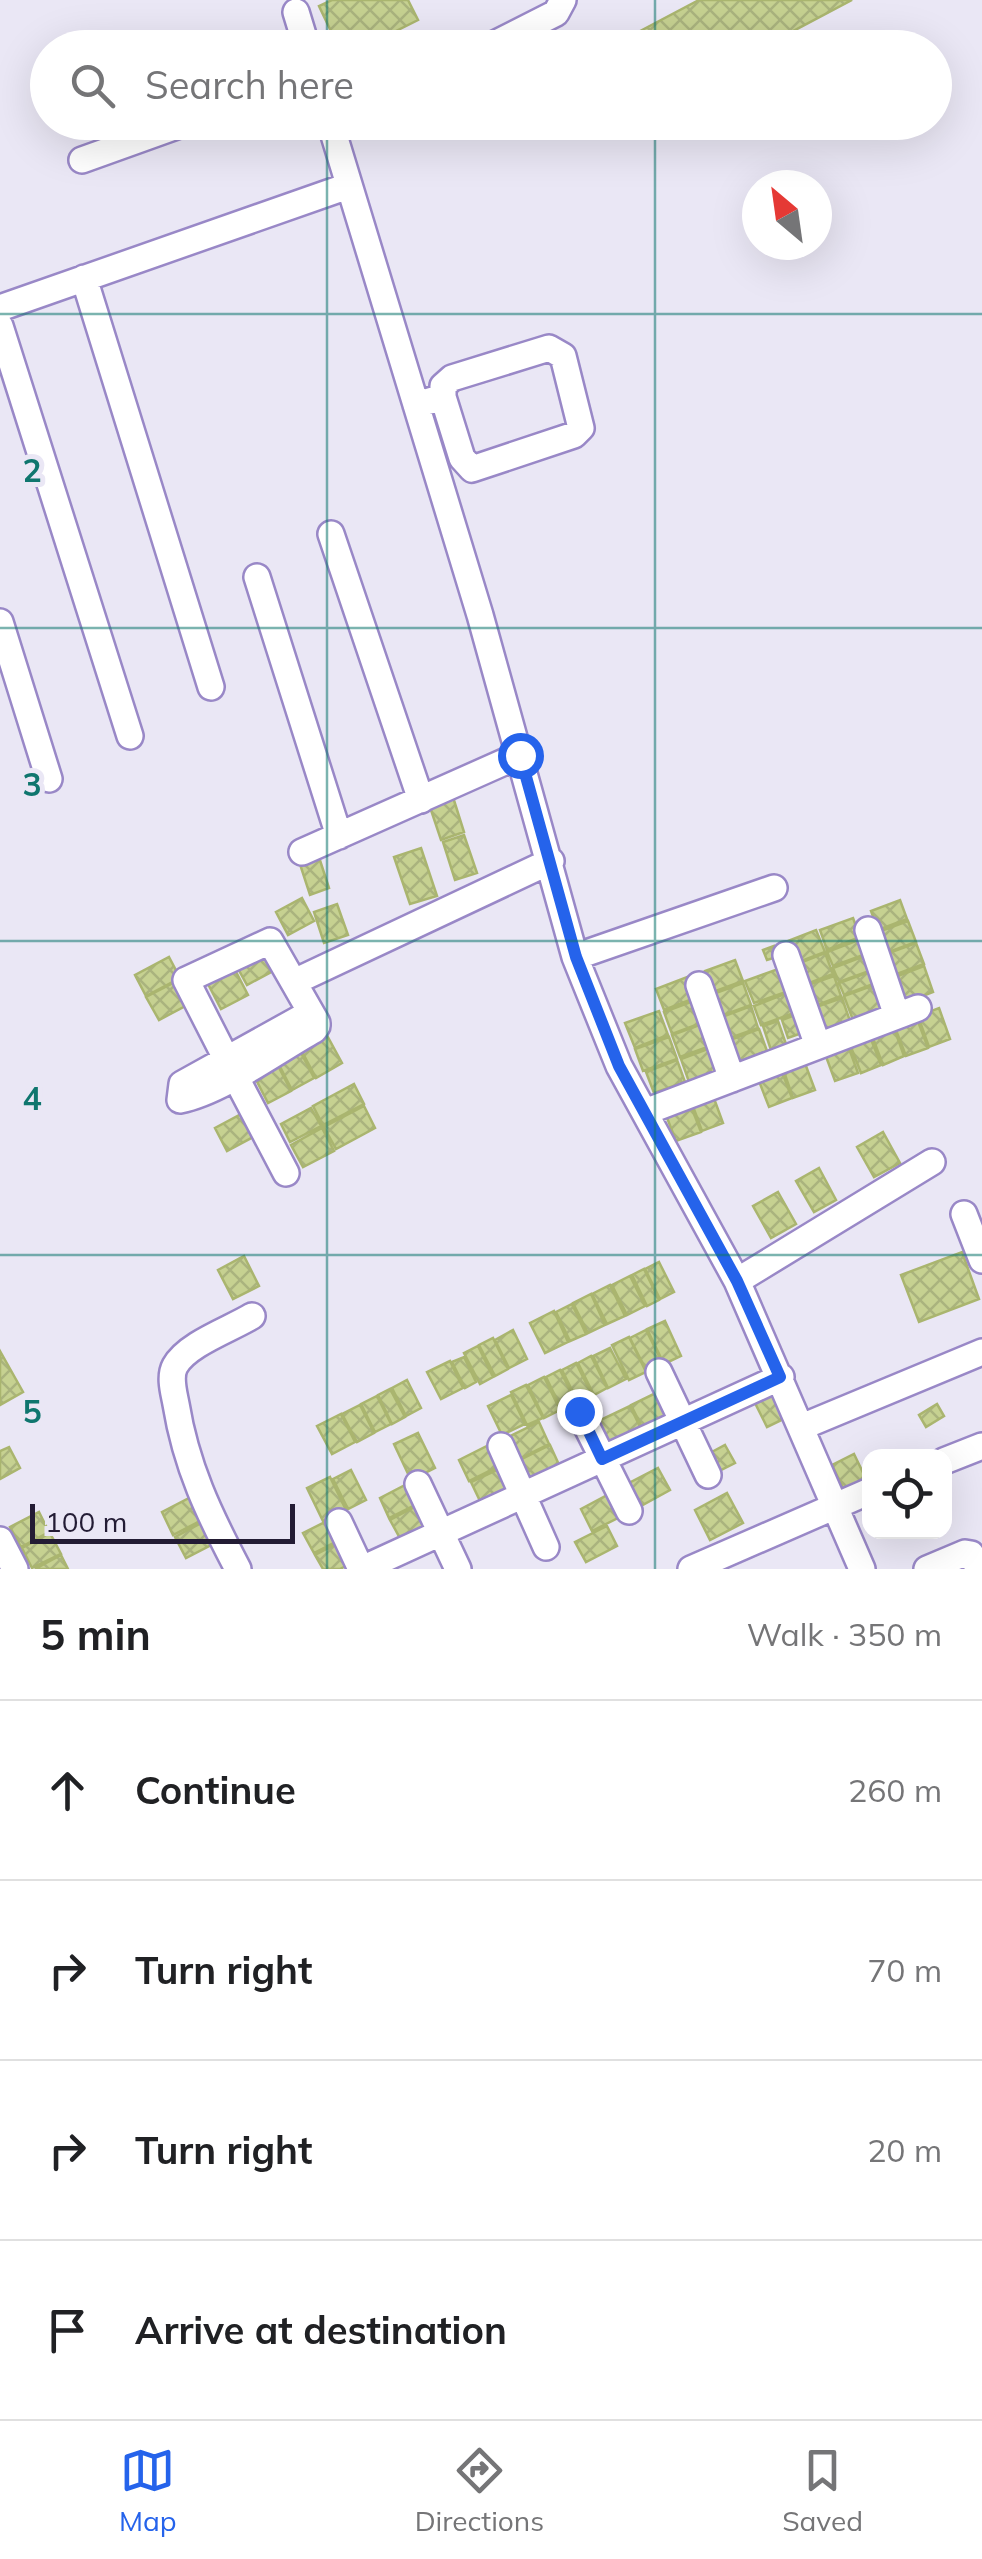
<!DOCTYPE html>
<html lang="en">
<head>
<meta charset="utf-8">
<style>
	:root { --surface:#fff; --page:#f6f6f6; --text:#202124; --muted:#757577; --line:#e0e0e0; --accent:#2563eb }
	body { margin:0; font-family:Mulish,sans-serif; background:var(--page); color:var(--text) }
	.controls { position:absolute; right:30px; bottom:30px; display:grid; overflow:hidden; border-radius:20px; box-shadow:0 10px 40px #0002 }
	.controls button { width:90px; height:90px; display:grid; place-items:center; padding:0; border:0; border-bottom:2px solid var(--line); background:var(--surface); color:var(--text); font:50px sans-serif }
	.compass { position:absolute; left:742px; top:170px; width:90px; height:90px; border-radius:50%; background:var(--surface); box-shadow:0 10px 40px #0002; rotate:331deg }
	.scale { position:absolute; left:30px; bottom:25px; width:265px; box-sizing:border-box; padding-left:10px; border:5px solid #231c34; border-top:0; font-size:28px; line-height:35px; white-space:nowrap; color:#231c34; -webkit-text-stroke:8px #eae7f5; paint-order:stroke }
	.stop { position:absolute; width:30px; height:30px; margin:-22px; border:8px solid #2563eb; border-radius:50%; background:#fff }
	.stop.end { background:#2563eb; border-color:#fff; box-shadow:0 2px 10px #0008 }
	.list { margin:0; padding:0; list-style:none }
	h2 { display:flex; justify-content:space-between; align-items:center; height:130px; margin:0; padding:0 40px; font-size:42px }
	h2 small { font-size:32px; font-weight:400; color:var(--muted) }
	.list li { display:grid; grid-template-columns:65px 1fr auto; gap:30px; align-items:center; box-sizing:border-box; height:180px; padding:0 40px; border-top:2px solid var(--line) }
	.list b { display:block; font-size:38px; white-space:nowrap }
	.list em { font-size:32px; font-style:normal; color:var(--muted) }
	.icon { flex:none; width:55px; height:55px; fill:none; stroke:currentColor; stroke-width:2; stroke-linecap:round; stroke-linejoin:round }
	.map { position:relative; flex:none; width:982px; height:1569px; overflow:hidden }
	.search { position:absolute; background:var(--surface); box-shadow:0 10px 40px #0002; left:30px; right:30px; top:30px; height:110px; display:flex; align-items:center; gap:25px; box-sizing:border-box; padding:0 35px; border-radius:55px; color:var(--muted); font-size:38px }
	.sheet { height:850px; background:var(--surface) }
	nav { display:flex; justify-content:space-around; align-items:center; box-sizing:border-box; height:140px; border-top:2px solid var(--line); background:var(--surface); font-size:28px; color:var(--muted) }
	nav a { display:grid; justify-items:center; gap:5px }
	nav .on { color:var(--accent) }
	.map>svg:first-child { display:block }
	.building { fill:url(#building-cross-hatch); stroke:#aab56f; stroke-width:2.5 }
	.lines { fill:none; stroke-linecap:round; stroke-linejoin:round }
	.minor-casing { stroke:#9988c7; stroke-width:30 }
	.minor { stroke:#fff; stroke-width:25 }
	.route { stroke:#2563eb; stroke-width:12 }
	.grid { fill:none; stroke:#0f766e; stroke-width:2.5; stroke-opacity:0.55 }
	.grid-label { font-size:32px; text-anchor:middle; font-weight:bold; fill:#0f766e; stroke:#eae7f5; stroke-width:10; stroke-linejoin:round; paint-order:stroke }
</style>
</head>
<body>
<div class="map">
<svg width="982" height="1569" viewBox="0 0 982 1569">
	<defs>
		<pattern id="building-cross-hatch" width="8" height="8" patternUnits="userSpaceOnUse" patternTransform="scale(2.5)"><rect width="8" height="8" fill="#c6d191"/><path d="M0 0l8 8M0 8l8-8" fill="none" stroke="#aab37e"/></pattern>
	</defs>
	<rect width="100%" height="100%" fill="#eae7f5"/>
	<path class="building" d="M332 0H408L418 20 362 48H339L319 6Z
		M699 0H852L761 48H608Z
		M452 794 464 832 441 840 428 801Z
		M464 835 477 873 455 880 443 842Z
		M316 848 329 888 310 895 297 855Z
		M421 848 437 896 410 904 394 857Z
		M302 898 314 921 288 935 276 912Z
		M900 900 907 919 878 930 871 911Z
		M337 904 348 935 324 943 314 912Z
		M853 918 860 937 827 950 820 930Z
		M908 921 916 942 886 953 878 932Z
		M816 930 825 952 796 963 788 941Z
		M861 939 866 954 833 966 827 952Z
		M916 943 924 964 894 975 886 954Z
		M774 946 777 957 767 960 763 950Z
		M266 947 277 969 247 985 235 963Z
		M825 953 833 974 804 985 797 964Z
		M867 955 872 970 839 982 833 968Z
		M169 957 180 978 146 996 135 975Z
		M735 960 743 981 713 992 705 971Z
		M233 966 248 995 221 1009 206 980Z
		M924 966 933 992 904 1003 895 977Z
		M778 969 786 992 754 1003 745 981Z
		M872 971 876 983 844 995 839 983Z
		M834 976 841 996 812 1007 805 986Z
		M687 977 695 998 664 1010 656 989Z
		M181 979 193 1002 159 1020 146 997Z
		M743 983 751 1005 721 1016 713 994Z
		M877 984 885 1008 853 1020 844 996Z
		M787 993 794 1013 761 1025 754 1006Z
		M842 998 850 1021 821 1032 813 1008Z
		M696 1000 704 1022 672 1034 664 1012Z
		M751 1006 758 1028 730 1038 722 1017Z
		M939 1008 950 1039 929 1047 918 1016Z
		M659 1011 668 1035 635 1048 625 1023Z
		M795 1015 802 1033 788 1038 782 1020Z
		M916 1016 928 1048 906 1056 894 1025Z
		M778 1021 786 1044 771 1050 763 1026Z
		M705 1023 713 1045 680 1057 672 1035Z
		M893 1025 904 1056 883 1065 871 1033Z
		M323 1028 342 1063 316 1078 297 1042Z
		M759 1029 767 1051 738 1062 730 1040Z
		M869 1034 881 1065 861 1073 849 1042Z
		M669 1037 677 1059 643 1071 635 1049Z
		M296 1043 314 1078 292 1090 274 1055Z
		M847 1043 858 1073 835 1081 824 1051Z
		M713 1047 722 1070 689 1082 681 1059Z
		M273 1056 291 1091 268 1103 250 1068Z
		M803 1058 815 1090 793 1098 782 1066Z
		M677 1060 685 1082 654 1093 646 1072Z
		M780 1067 792 1098 769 1107 757 1076Z
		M354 1084 364 1104 323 1125 313 1106Z
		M712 1093 723 1123 702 1131 691 1101Z
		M689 1101 701 1132 676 1141 664 1110Z
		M364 1106 375 1128 336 1149 324 1127Z
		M311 1108 321 1126 290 1142 281 1124Z
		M245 1112 257 1135 227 1151 215 1128Z
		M322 1128 334 1151 303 1167 291 1145Z
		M883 1132 900 1163 874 1177 857 1147Z
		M819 1168 836 1200 814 1212 796 1181Z
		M778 1192 796 1224 771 1238 753 1206Z
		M962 1252 979 1299 919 1322 901 1275Z
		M244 1256 259 1286 233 1299 218 1270Z
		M659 1262 674 1292 660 1299 645 1269Z
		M644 1269 659 1300 647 1306 632 1275Z
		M630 1276 645 1306 627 1315 612 1285Z
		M610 1285 625 1316 607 1324 592 1294Z
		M591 1294 605 1325 588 1333 573 1303Z
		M572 1304 586 1334 570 1341 556 1312Z
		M554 1311 568 1342 545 1353 530 1323Z
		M665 1321 681 1356 664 1364 647 1329Z
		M513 1330 527 1359 509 1368 495 1340Z
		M646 1330 663 1364 647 1372 630 1338Z
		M629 1337 646 1372 629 1380 612 1345Z
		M493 1338 508 1369 495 1376 479 1345Z
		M478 1346 493 1377 480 1384 464 1353Z
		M610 1348 626 1379 608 1388 593 1356Z
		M0 1351 23 1392 0 1405Z
		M591 1356 607 1388 594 1395 578 1363Z
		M464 1357 476 1382 465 1388 452 1362Z
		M450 1361 463 1388 441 1399 427 1372Z
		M576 1363 592 1395 578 1402 562 1370Z
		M560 1370 576 1403 562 1410 546 1377Z
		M544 1377 560 1410 544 1418 528 1385Z
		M407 1380 421 1408 406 1416 392 1388Z
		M526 1385 543 1418 527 1425 511 1392Z
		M776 1387 790 1416 767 1427 753 1399Z
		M390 1389 405 1417 392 1424 378 1395Z
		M662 1390 674 1413 643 1429 631 1405Z
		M511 1395 525 1424 502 1435 488 1406Z
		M377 1396 391 1424 375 1432 361 1404Z
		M937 1404 944 1416 926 1427 919 1415Z
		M360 1405 374 1433 357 1442 342 1414Z
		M630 1406 641 1429 606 1447 594 1423Z
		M341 1414 355 1442 332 1454 317 1426Z
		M539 1422 549 1444 515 1461 504 1439Z
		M418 1433 435 1468 411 1480 394 1444Z
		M491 1444 501 1465 469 1481 459 1460Z
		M550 1445 560 1467 526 1483 516 1462Z
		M725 1445 735 1463 719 1471 710 1453Z
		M9 1447 20 1468 0 1479V1451Z
		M854 1454 868 1483 846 1494 832 1465Z
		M501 1468 511 1488 481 1503 471 1482Z
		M658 1468 670 1490 639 1507 627 1484Z
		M351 1470 366 1500 348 1509 333 1479Z
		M330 1477 346 1510 323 1521 307 1488Z
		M411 1482 421 1502 389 1518 380 1498Z
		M613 1492 624 1515 592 1531 581 1509Z
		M727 1493 743 1523 710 1540 695 1510Z
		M193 1496 204 1519 173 1535 162 1512Z
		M422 1503 433 1524 401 1540 390 1520Z
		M39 1512 49 1532 21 1547 10 1527Z
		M333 1518 343 1538 314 1553 303 1533Z
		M205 1521 217 1542 186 1558 175 1537Z
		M607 1526 617 1546 586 1562 575 1542Z
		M50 1533 61 1554 32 1568 22 1548Z
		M342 1541 353 1562 340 1569H323L315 1555Z
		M61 1555 68 1569H35Z"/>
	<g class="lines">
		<defs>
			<path id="minor" d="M296 12 307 48
				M487 48 556 13 563 0
				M330 122 480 615 575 957 619 1066 737 1281 862 1569
				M82 160 188 122
				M84 278 211 687
				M0 308 348 186
				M0 326 130 736
				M416 405 443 397V386L452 378 549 348 563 356 581 428 574 435 472 469 462 458 443 397
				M331 534 421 800
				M257 577 339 836
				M0 622 49 779
				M302 852 520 755
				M868 930 897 1016
				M786 955 818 1046
				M575 957 774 888
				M294 982 551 861
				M699 985 732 1079
				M645 1112 918 1008
				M286 1173 234 1074 186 980 270 941 317 1023V1026L314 1030C276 1051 221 1092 180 1100L182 1084 310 1013
				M964 1214 982 1260
				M737 1281 932 1162
				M659 1372 708 1475
				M579 1411 629 1511
				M804 1426 982 1352
				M501 1446 546 1547
				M944 1461 982 1446
				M418 1484 458 1569
				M339 1522 361 1569
				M0 1540 15 1569
				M238 1569C209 1514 186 1466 176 1404 174 1393 169 1377 175 1366 187 1344 231 1329 252 1316
				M362 1569 781 1377
				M691 1569 870 1491
				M927 1569 965 1553 971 1554 979 1569"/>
		</defs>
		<use href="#minor" class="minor-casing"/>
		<use href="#minor" class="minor"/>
	</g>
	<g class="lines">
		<path class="route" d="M520 755 576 957 619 1066 737 1281 780 1377 602 1459 579 1411"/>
	</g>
	<path class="grid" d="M327 0V48M655 0V48M327 122V1569M655 122V1569M0 314H982M0 628H982M0 941H982M0 1255H982"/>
	<g class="grid-label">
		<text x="32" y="482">2</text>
		<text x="32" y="796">3</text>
		<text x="32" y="1110">4</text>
		<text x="32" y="1423">5</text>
	</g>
</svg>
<div class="controls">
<button><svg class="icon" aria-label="locate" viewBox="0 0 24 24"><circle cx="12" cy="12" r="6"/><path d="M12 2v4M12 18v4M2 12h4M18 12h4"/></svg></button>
</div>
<svg class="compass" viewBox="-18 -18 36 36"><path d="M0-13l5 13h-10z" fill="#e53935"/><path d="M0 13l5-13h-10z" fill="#757577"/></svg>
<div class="scale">100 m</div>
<div class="stop" style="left:520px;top:755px"></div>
<div class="stop end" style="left:579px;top:1411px"></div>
<div class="search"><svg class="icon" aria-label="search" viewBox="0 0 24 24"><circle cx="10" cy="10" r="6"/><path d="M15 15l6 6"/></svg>Search here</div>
</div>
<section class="sheet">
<h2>5 min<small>Walk · 350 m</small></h2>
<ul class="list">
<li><svg class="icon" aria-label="ahead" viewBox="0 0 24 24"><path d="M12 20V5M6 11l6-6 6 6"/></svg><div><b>Continue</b></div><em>260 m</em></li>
<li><svg class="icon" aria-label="right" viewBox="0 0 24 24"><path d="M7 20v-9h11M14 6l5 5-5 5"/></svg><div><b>Turn right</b></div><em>70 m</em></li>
<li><svg class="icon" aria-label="right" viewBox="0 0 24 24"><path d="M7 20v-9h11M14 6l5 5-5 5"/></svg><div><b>Turn right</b></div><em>20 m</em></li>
<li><svg class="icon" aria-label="arrive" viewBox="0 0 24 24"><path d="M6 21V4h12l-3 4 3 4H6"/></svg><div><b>Arrive at destination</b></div></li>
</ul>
</section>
<nav>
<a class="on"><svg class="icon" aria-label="map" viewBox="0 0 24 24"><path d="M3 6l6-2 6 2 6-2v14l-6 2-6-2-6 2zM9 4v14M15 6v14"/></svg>Map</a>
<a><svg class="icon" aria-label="directions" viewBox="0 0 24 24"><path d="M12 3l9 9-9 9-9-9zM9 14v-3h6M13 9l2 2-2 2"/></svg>Directions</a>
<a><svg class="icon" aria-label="saved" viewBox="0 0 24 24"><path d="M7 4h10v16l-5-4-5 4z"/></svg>Saved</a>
</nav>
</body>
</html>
